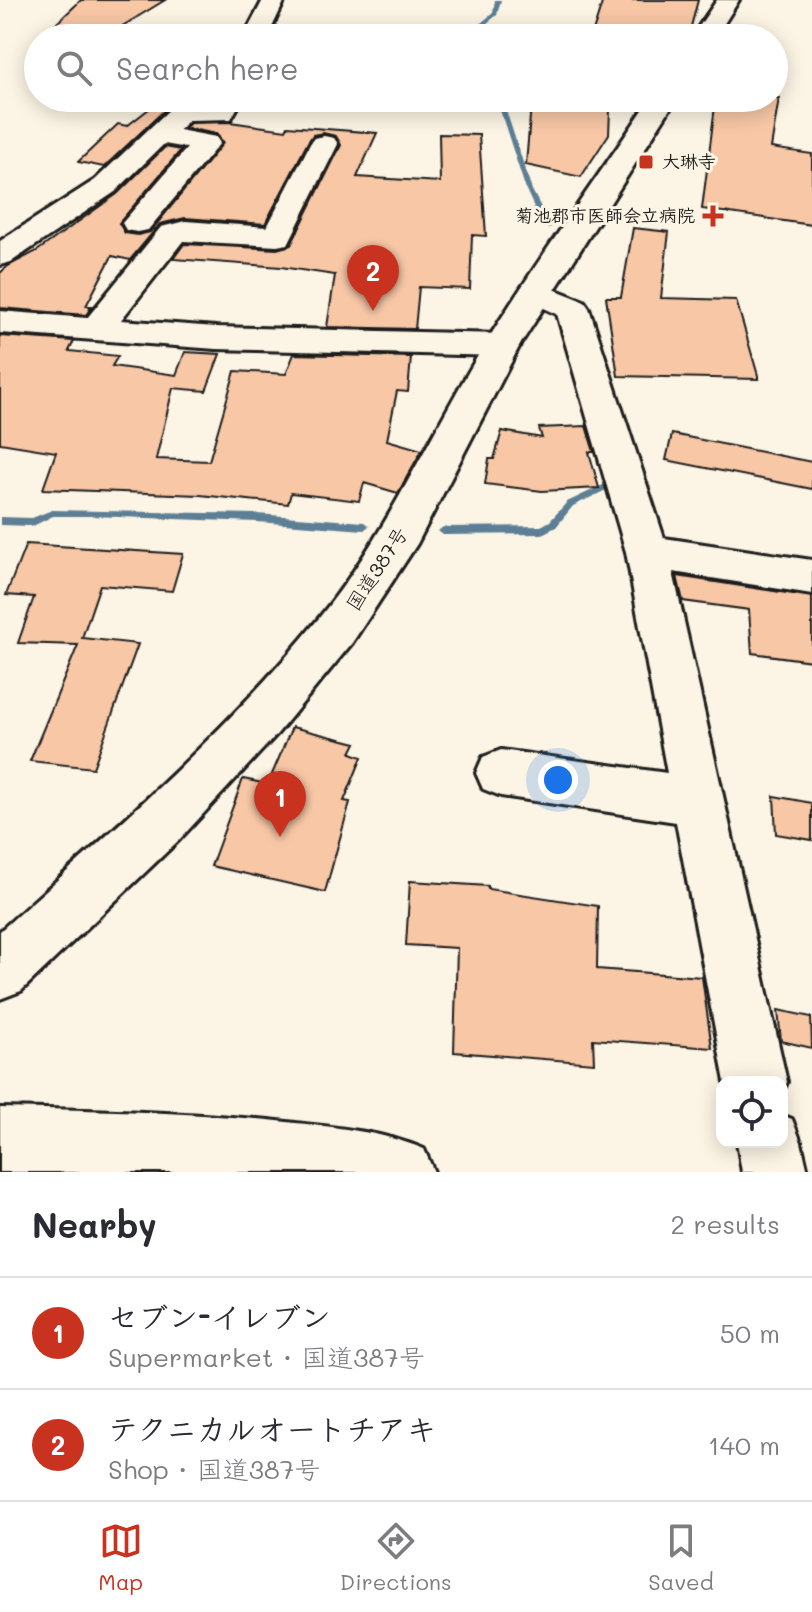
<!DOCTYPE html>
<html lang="en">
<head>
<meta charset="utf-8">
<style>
	:root { --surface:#fff; --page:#f2f2f3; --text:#2b2b33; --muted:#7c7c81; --line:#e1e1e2; --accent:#c8321e }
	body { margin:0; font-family:Mali,"Klee One",sans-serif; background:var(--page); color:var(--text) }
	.controls { position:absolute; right:24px; bottom:24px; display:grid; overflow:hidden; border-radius:16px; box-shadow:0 4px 20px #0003 }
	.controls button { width:72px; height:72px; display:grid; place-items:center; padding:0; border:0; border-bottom:2px solid var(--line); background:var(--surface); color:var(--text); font:40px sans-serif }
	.you { position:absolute; left:558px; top:780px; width:28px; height:28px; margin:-20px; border:6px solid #fff; border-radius:50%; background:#1a73e8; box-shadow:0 0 0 12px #1a73e833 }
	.badge { display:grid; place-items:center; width:52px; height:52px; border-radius:50%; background:var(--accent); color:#fff; font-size:26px; font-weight:700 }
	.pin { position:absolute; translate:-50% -66px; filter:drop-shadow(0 2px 4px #0008) }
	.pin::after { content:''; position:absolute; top:42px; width:28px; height:24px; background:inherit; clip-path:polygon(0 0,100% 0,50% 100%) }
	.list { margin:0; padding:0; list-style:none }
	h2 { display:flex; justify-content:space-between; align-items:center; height:104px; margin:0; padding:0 32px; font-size:34px }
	h2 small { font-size:26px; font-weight:400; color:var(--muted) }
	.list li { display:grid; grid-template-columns:52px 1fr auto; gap:24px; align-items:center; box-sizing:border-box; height:112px; padding:0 32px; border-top:2px solid var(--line) }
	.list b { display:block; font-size:30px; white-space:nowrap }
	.list p { margin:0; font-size:26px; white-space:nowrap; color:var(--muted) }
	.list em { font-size:26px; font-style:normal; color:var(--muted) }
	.icon { flex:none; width:44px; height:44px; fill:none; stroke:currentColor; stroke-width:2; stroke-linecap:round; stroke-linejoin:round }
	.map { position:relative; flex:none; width:812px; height:1172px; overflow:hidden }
	.search { position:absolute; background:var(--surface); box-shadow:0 4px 20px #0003; left:24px; right:24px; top:24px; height:88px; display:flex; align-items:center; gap:20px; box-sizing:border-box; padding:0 28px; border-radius:44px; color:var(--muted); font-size:30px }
	.sheet { height:328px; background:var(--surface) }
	nav { display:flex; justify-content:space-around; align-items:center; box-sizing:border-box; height:112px; border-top:2px solid var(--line); background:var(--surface); font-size:22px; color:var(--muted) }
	nav a { display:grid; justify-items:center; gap:4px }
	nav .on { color:var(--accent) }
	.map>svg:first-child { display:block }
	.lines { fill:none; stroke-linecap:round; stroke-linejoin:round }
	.stream { fill:#5d7f96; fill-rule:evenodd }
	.building { fill:#f7c7a6; stroke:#1c1c1c; stroke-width:2 }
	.minor-casing { stroke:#1c1c1c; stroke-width:6 }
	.highway-casing { stroke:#1c1c1c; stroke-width:6 }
	.minor { fill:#fcf5e5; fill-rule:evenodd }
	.highway { fill:#fcf5e5; fill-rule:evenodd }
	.poi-dot { fill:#c8321e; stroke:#fcf5e5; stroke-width:3 }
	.labels { text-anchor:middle; stroke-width:6; stroke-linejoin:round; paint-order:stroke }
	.far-poi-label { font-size:18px; font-weight:bold; fill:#1c1c1c; stroke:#fcf5e5; text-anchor:start }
	.street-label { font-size:20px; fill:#1c1c1c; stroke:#fcf5e5 }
</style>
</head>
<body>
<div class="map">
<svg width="812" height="1172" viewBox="0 0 812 1172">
	<rect width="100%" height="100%" fill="#fcf5e5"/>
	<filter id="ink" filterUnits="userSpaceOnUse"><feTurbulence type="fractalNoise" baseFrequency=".0125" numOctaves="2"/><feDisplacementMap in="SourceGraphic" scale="16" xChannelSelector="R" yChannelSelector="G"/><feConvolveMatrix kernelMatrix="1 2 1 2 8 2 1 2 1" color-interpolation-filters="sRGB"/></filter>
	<g filter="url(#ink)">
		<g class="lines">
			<path class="stream" d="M495 0H501L497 15 481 28 483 38H477L475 28 493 13Z
				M496 98H502L532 190 551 227 549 228 543 227 526 190Z
				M603 485 608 488 606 490 573 506 556 527 542 534 443 535 438 531 443 527 541 526 550 521 567 502Z
				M52 510 257 514 364 522 369 526 364 530 257 522 91 516H53L33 526 0 525V517L32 518Z"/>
		</g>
		<path class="building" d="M81 0H165L106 36 56 24Z
			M603 0H698L688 38H591Z
			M163 98H214L211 102 171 104 104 167 78 162 118 124 127 126Z
			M716 98H779L771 148 812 154V225L702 209Z
			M531 104 610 110 609 134 581 177 526 165Z
			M230 122 286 130 288 126 377 133 357 177 440 182 439 134 479 135 486 236 472 235 470 289 419 287 415 329 327 327 335 275 281 267 173 259 184 244 277 249 291 245 341 145 336 136 323 133 313 135 308 142 265 224 185 218 160 224 130 260 112 256 86 306H92L86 315 0 308V273L8 266 37 251 117 194 165 147 181 150 119 223 125 233 138 235 150 232 223 143 217 134 185 128 190 123Z
			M633 228 669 232 661 298 736 300 759 379 618 376 606 297H621Z
			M0 336 74 341 69 351 118 356 112 366 176 375 185 352 220 354 206 391 173 388 156 459 209 461 235 371 286 374 294 354 411 357 408 392 397 391 387 440 422 450 398 493 364 483 359 501 291 493 288 504 200 495 43 489 56 452 0 443Z
			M586 426 594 452H589L599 488 542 491 485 484 489 459H494L502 431 542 438 539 428Z
			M672 434 812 462V489L666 460Z
			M26 544 183 554 172 591 100 585 82 638 138 644 93 768 30 761 78 645 18 643 34 597 6 595Z
			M677 576 812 597V661L752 653 749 610 683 601Z
			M292 727 356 743 351 753 362 757 344 801 350 802 325 892 211 866 243 779 268 784Z
			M774 796 812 803V840L776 834Z
			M410 881 488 886V889L598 906 597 969 702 977 712 1048 593 1039 594 1063 454 1052 457 948 406 945Z
			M778 1010 811 1017 812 1048 781 1041Z"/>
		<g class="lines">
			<defs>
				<path id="minor" d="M263 0H285L267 38H243Z
					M217 98H243L231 119 189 120 179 130 216 137 220 143 148 230 137 232 126 230 122 223 187 148 164 144 115 192 11 262 0 265V241L95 180 173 106 213 105Z
					M324 136 334 138 338 144 288 244 277 246 183 241 121 320 216 327 502 334 514 337 520 345 514 353 502 356 216 349 0 333V311L87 318 161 227 185 221 267 227 310 144 314 138Z
					M536 282 584 301 589 308 664 538 812 560V594L673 572 787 1082 782 1094V1082H725L676 822 501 796 483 789 476 773 483 757 501 750 667 773 626 552 557 314 524 299 519 292 524 285Z
					M782 1115 792 1119 801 1142 808 1172H742L737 1142H782Z"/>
				<path id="highway" d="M717 0H739L715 38H691Z
					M651 98H677L520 345 417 544 352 643 277 734 179 840 21 991 0 999V931C111 832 225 734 319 618 387 534 429 435 485 344 537 260 596 180 651 98Z
					M0 1108C96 1110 191 1112 287 1122 333 1127 381 1131 424 1149L434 1172H0Z"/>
			</defs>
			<use href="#minor" class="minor-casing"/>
			<use href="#highway" class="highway-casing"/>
			<use href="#minor" class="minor"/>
			<use href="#highway" class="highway"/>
		</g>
	</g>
	<g class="poi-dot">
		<rect x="638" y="154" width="16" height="16" rx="4"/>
		<path d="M709 204h8v8h8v8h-8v8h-8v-8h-8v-8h8z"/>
	</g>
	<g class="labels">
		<g class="far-poi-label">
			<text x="662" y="168">大琳寺</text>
			<text x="695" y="222" text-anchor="end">菊池郡市医師会立病院</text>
		</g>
		<g class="street-label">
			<text transform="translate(377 569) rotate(-57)" y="7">国道387号</text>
		</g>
	</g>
</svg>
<div class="controls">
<button><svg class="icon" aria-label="locate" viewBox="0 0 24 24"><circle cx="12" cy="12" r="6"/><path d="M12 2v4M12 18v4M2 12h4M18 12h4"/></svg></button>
</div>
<div class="you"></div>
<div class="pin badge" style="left:280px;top:837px">1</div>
<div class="pin badge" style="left:373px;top:311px">2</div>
<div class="search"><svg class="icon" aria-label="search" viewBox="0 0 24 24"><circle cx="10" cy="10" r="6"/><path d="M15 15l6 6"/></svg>Search here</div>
</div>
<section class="sheet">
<h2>Nearby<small>2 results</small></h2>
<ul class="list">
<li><span class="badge">1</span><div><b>セブン-イレブン</b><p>Supermarket · 国道387号</p></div><em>50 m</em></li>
<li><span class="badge">2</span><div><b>テクニカルオートチアキ</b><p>Shop · 国道387号</p></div><em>140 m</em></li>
</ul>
</section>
<nav>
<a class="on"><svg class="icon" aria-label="map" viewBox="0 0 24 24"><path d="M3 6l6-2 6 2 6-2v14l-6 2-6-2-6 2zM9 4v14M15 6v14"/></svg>Map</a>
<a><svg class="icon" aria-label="directions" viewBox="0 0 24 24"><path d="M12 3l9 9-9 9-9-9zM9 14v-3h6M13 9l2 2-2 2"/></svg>Directions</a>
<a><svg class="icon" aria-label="saved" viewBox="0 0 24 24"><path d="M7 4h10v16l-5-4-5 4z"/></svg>Saved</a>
</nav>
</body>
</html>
